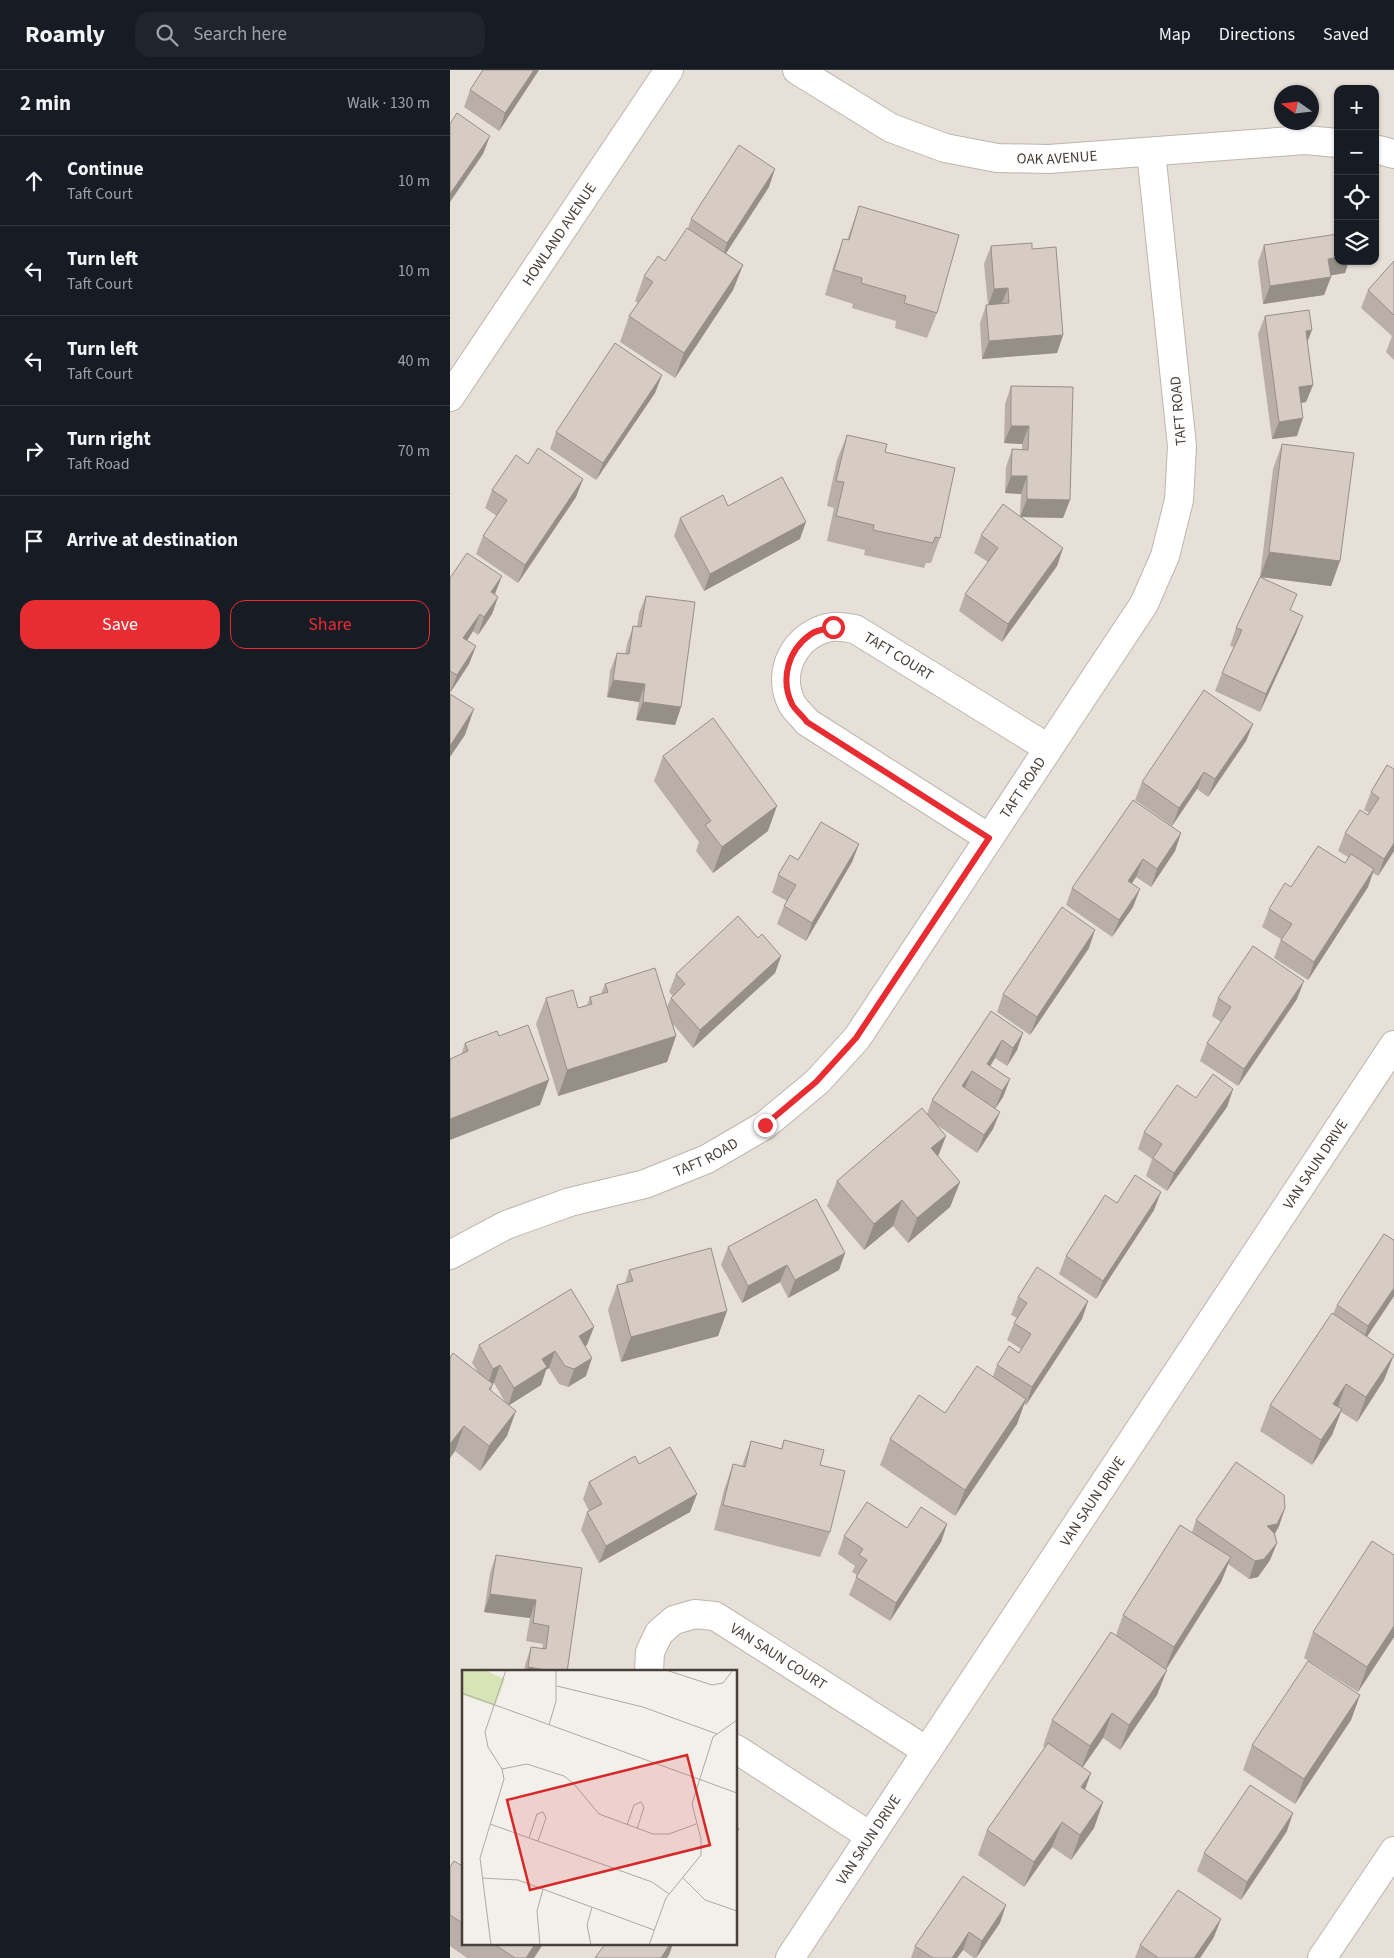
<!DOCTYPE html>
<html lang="en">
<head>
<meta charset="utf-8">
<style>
	:root { --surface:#171b24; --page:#20242c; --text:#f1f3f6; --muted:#9ea1a6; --line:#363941; --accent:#e72d32 }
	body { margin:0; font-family:"Source Sans 3",sans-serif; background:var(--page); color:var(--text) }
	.controls { position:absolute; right:15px; top:15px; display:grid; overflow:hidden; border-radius:10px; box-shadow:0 1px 4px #0004 }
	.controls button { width:45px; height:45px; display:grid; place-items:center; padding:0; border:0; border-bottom:1px solid var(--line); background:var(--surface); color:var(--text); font:25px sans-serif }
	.compass { position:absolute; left:824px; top:15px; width:45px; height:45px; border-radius:50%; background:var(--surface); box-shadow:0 1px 4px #0004; rotate:284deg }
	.stop { position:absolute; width:15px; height:15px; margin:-11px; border:4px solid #e72d32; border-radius:50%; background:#fff }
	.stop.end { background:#e72d32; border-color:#fff; box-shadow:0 1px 5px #0008 }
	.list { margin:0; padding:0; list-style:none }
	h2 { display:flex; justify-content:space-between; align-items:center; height:65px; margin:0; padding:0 20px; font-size:21px }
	h2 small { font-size:16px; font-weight:400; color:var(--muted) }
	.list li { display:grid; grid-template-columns:32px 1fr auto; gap:15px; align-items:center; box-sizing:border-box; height:90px; padding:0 20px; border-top:1px solid var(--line) }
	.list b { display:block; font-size:19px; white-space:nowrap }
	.list p { margin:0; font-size:16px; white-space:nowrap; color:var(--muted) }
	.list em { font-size:16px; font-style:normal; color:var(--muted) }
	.actions { display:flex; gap:10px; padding:15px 20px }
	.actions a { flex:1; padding:11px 0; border:1px solid var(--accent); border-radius:15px; text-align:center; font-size:18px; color:var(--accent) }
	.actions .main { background:var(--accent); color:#fff }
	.icon { flex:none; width:28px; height:28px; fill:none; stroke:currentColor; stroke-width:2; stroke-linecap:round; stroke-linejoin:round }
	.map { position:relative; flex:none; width:944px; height:1888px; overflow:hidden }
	header { display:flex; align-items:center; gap:30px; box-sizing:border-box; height:70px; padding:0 25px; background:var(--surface); border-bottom:1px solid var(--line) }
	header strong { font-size:24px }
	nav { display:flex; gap:28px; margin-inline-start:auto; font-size:18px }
	.search { width:350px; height:45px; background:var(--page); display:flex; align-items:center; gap:12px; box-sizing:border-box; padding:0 18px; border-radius:15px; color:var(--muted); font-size:19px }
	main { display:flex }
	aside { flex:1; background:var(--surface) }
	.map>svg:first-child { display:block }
	.residential { fill:#e7e0d8; fill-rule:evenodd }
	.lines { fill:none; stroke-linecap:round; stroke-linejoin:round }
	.minor-casing { stroke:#beb5ad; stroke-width:30 }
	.tertiary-casing { stroke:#beb5ad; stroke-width:30 }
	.minor { stroke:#fff; stroke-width:28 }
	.tertiary { stroke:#fff; stroke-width:28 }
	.wall { fill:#b9afa8; fill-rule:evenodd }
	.shaded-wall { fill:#968f88 }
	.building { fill:#d7ccc3; stroke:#968f88 }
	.route { stroke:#e72d32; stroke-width:6 }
	.labels { text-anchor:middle; stroke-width:4; stroke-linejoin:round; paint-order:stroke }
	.street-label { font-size:15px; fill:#473f39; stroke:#fff }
	.inset-road { fill:none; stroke:#aea9a3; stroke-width:1 }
	.view { fill:#d62828; fill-opacity:0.15; stroke:#d62828; stroke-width:2.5 }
	.inset-edge { fill:none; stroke:#473f39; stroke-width:2.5 }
</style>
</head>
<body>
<header>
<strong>Roamly</strong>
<div class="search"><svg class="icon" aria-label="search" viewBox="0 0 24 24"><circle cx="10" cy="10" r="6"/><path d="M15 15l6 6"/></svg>Search here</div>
<nav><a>Map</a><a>Directions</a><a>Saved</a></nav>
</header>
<main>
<aside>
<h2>2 min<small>Walk · 130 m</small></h2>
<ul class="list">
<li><svg class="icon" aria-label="ahead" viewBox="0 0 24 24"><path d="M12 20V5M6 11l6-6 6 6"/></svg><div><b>Continue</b><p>Taft Court</p></div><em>10 m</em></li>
<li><svg class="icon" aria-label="left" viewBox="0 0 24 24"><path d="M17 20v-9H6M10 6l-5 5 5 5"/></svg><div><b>Turn left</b><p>Taft Court</p></div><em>10 m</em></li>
<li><svg class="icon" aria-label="left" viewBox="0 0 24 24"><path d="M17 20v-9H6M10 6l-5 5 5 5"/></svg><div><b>Turn left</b><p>Taft Court</p></div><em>40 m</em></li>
<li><svg class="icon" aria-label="right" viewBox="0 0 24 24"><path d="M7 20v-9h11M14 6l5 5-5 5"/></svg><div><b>Turn right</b><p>Taft Road</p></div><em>70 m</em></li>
<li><svg class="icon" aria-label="arrive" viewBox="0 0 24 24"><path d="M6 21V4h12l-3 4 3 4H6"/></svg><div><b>Arrive at destination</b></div></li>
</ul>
<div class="actions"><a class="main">Save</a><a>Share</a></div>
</aside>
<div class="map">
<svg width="944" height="1888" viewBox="0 0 944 1888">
	<rect width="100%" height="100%" fill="#f3efea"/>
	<path class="residential" d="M0 0H944V1888H0ZM888 19H925V191H888ZM832 22H862V52H832ZM14 1602H286V1874H14Z"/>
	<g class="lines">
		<defs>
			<g id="minor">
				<path id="s1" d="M347 0 441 58 495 78 547 88 599 89 855 70 888 73"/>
				<path d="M925 79 944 84"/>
				<path id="s2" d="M539 768 357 652C353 646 345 640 342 634 325 601 346 563 382 557 389 556 398 558 405 559L598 678"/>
				<path id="s3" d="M0 1185 56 1155 120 1132 195 1114 257 1089 315 1055 367 1012 407 968 694 534 715 486 729 430 732 376 701 82"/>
				<path id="s4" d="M199 1602 200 1582 209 1563 224 1550 245 1544 265 1546 477 1681"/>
				<path d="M286 1679 420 1766"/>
				<path id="s5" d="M340 1888 944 975"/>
				<path d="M872 1888 944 1781"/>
			</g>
			<g id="tertiary">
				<path id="s6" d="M0 327 219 0"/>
			</g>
		</defs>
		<use href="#minor" class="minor-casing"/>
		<use href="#tertiary" class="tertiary-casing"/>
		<use href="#minor" class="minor"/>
		<use href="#tertiary" class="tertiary"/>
	</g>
	<path class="wall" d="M33 0H89L49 61 14 37 20 20Z
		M319 117 276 183 293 195 283 220 225 308 170 272 179 246 188 233 185 231 194 206 215 191 238 158 241 149Z
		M409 136 487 243 477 268 445 258 446 251 402 238 403 234 375 225 384 194 393 169 397 170Z
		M814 175 888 191H899L895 203 881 205V207L874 225 813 234 808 192Z
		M541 176 582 179 613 265 607 283 532 289 530 253 536 235H538L534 194Z
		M944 191V290L936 282 942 266 911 238 918 220Z
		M815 246 857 273 863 315 856 332 851 333 847 366 822 369 808 264Z
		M212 305 205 323 146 410 100 379 106 362Z
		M561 316 620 430 613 448 570 447 571 424 555 423 556 397 562 379 572 380V374L554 373 555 334Z
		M397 365 435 382 490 468 481 493H476L474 498 414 485 415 480 377 471 384 438 377 436 387 390Z
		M832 374 890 491 881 516 810 507 823 399Z
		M78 394 133 409 126 427 68 513 26 484 33 466 47 446 35 438 42 420Z
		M278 436 350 469 254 521 224 466 230 448Z
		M531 465 613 478 607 496 552 572 509 541 515 524 538 492 524 483Z
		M0 508 45 524 48 527 42 544 28 565 23 561 17 571 26 576 19 594 0 623Z
		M196 526 231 637 225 655 186 650 189 632 157 627 160 601 167 583 175 584 177 574 183 556 187 557 189 543Z
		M841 541 853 546 846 564 810 642 765 621 772 603 784 577 780 576 786 558Z
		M803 654 796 671 758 727 747 719 722 756 685 730 692 712Z
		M213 686 318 761 263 803 246 781 249 772 204 711Z
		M937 695 944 781 928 806 923 803 918 817 858 910 824 888 831 869 812 857 819 839 841 817 895 793 898 787 888 781 895 763 918 745 919 743 914 740 921 722Z
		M731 763 725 781 701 817 686 807 682 813 683 837 662 867 616 835 622 818Z
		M409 774 402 792 356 871 327 854 334 836 337 831 322 823 328 805 348 790Z
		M308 868 331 886 325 903 243 978 223 954 226 966 217 992 108 1026 86 954 96 928 128 938 137 935 140 927 151 924 155 914 217 937 221 928 223 926 219 922 226 904Z
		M639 878 580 965 547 942 553 924Z
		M768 928 847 929 788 1016 750 991 757 973 771 952 762 946Z
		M541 941 573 963 567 980 557 996 545 988 540 996 560 1009 553 1027 545 1039 543 1059 527 1083 487 1055 496 1066 488 1087 510 1112 500 1137 458 1173 443 1156 414 1180 377 1136 387 1111 477 1044 482 1030Z
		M49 966 90 1035 11 985 15 973Z
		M783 1019 777 1037 717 1121 696 1106 702 1089 688 1079 694 1062 746 1028Z
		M667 1133 704 1140 646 1229 609 1204 616 1186Z
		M278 1177 395 1183 389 1200 338 1228 330 1212 292 1233 271 1195Z
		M179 1200 277 1241 268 1266 171 1292 158 1240 167 1215 175 1213Z
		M944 1226 917 1267 934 1310 907 1352 891 1342 882 1365 862 1395 810 1361 820 1335 883 1244 887 1235Z
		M568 1227 638 1231 632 1249 576 1335 574 1334 567 1354 505 1446 430 1395 440 1369 495 1343 543 1306 547 1295 569 1283 571 1279 557 1270 564 1253 567 1248 561 1245Z
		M29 1275H137L135 1276 136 1306 118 1317 109 1314 99 1298 96 1300 91 1315 59 1335 57 1366 30 1401 5 1381 0 1388V1288L28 1302 22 1293ZM42 1313H44L55 1332 41 1321 43 1314Z
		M334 1370 370 1395 380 1462 370 1487 264 1460 274 1420 283 1394 292 1396 301 1371 331 1379Z
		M189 1394 247 1424 240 1442 149 1493 131 1460 137 1442 139 1441 133 1429 139 1412Z
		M835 1438 829 1456 825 1464 827 1473 820 1490 808 1507 799 1509 778 1494 771 1512 716 1600 707 1625 670 1680 653 1668 633 1697 635 1720 653 1732 644 1758 621 1790 602 1777 574 1817 528 1785 537 1760 595 1677 593 1676 602 1650 666 1565 673 1545 742 1462 746 1450Z
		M497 1454 491 1472 440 1551 399 1525 407 1505 402 1502 405 1496 388 1484 394 1466Z
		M46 1485 132 1498 117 1602H74L75 1595 81 1577 92 1579 93 1574 76 1571 80 1548 34 1542 40 1503Z
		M944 1485V1567L908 1622 854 1588 863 1562Z
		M910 1625 901 1650 845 1734 793 1700 802 1675Z
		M837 1761 791 1830 747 1801 754 1783Z
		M0 1797H14V1874H93L84 1888H17L0 1876Z
		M550 1853 526 1888H524L513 1880 507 1888H461L465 1876Z
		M764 1867 750 1888H685L690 1875Z"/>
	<path class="shaded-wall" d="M84 0H89L49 61 55 43Z
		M40 66 33 84 0 132V124Z
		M325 99 319 117 271 191 277 173Z
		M888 187V191H899L895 203 872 207 878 189Z
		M293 195 283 220 225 308 234 283Z
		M881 207 874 225 813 234 820 216Z
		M558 218 551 235 538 236 544 219Z
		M862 260 855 278 856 261Z
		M613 265 607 283 532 289 539 271Z
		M212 305 205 323 146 410 153 393Z
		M863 315 856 332 842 335 849 317Z
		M853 348 847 366 822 369 829 352Z
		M561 356H579L572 374 554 373Z
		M561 406H577L571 424 555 423Z
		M133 409 126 427 68 513 75 495Z
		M577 429 620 430 613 448 570 447Z
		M356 452 350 469 254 521 260 504Z
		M613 478 607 496 552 572 558 554Z
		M819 482 890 491 881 516 810 507Z
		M52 506 45 524 41 522Z
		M48 527 42 544 28 565 34 547Z
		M30 544 23 561 7 586 13 568Z
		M853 546 846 564 810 642 816 624Z
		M26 576 19 594 0 623 7 605Z
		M163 610 195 614 189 632 157 627Z
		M193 632 231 637 225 655 186 650Z
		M24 639 15 665 0 687V676Z
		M803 654 796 671 758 727 765 709Z
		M754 702 747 719 722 756 729 738Z
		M327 736 318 761 263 803 272 777Z
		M731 763 725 781 701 817 707 799Z
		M944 773V781L928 806 934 789Z
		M409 774 402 792 356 871 362 853Z
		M693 789 686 807 672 829 678 811Z
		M924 799 918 817 858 910 864 892Z
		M690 819 683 837 662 867 669 850Z
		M645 860 639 878 580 965 587 947Z
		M331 886 325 903 243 978 250 960Z
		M854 911 847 929 788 1016 794 999Z
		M573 963 567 980 557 996 563 978Z
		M226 966 217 992 108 1026 117 1000Z
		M552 970 545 988 533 1008 537 994Z
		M522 1001 515 1018 512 1016Z
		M560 1009 553 1027 545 1039 552 1021Z
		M99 1010 90 1035 0 1070V1049Z
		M783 1019 777 1037 717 1121 724 1103Z
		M550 1042 543 1059 527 1083 534 1065Z
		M496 1066 486 1091 481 1078Z
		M510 1112 500 1137 458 1173 467 1148Z
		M711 1122 704 1140 646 1229 653 1211Z
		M452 1130 443 1156 414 1180 424 1154Z
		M395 1183 389 1200 338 1228 345 1210Z
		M337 1195 330 1212 292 1233 298 1216Z
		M944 1218V1226L912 1274 918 1256Z
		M638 1231 632 1249 576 1335 582 1317Z
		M277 1241 268 1266 171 1292 181 1267Z
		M144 1257 137 1275 122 1284 129 1266Z
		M105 1281 99 1298 96 1300 91 1315 58 1336 64 1318 92 1289Z
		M944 1285 934 1310 907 1352 916 1327Z
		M142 1288 136 1306 118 1317 124 1299Z
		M50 1295 44 1313 37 1317 43 1299Z
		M896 1314 887 1339 883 1334Z
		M576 1329 567 1354 505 1446 515 1420Z
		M892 1339 882 1365 862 1395 871 1370Z
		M66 1341 57 1366 30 1401 39 1376Z
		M14 1356 5 1381 0 1388V1374Z
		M247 1424 240 1442 149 1493 156 1476Z
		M835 1438 829 1456 820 1472 817 1456Z
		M497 1454 491 1472 440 1551 446 1533Z
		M827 1473 820 1490 808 1507 799 1509 805 1491Z
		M781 1487 771 1512 714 1602 724 1577Z
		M40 1524 86 1530 80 1548 34 1542Z
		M944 1556V1567L908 1622 917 1597Z
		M78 1597 108 1602H77Z
		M717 1600 707 1625 670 1680 679 1655Z
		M910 1625 901 1650 845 1734 854 1709Z
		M662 1643 653 1668 630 1701 640 1676Z
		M641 1703 632 1728 631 1717Z
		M653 1732 644 1758 621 1790 630 1765Z
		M843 1743 837 1761 791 1830 797 1812Z
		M612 1752 602 1777 574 1817 584 1792Z
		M556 1835 550 1853 526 1888 532 1871Z
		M771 1849 764 1867 750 1888H744Z
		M519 1862 513 1880 507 1888H502Z
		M85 1874H93L84 1888H76Z
		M220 1874H223L219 1885 217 1888H211Z"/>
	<path class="building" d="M33 0H84L55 43 20 20Z
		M7 43 40 66 0 124V54Z
		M289 75 325 99 277 173 241 149Z
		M409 136 509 165 487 243 454 233 456 226 411 213 412 208 384 200 393 169 399 170Z
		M237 158 293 195 234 283 179 246 203 212 194 206 208 186 215 191Z
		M888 164V187L878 189 881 207 820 216 814 175Z
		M582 173V179L606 177 613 265 539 271 536 235 559 233 558 218 544 219 541 176Z
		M944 191V245L918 220Z
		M859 240 862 260 856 261 863 315 849 317 853 348 829 352 815 246Z
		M165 273 212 305 153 393 106 362Z
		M561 316 623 317 620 430 577 429V406H561L562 379 578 380 579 356H561Z
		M397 365 437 374 435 382 505 398 490 468 485 467 483 473 423 460 424 455 386 446 394 412 386 411Z
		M832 374 904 383 890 491 819 482Z
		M88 378 133 409 75 495 33 466 57 430 42 420 66 385 78 394Z
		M332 407 356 452 260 504 230 448 273 425 278 436Z
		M553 434 613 478 558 554 515 524 548 478 531 465Z
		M17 483 52 506 41 522 48 527 34 547 30 544 13 568 26 576 7 605 0 601V508Z
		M810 507 847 524 840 540 853 546 816 624 772 603 792 560 786 558Z
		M196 526 245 532 231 637 193 632 195 614 163 610 167 583 179 584 183 556 191 557Z
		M754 620 803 654 765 709 754 702 729 738 692 712Z
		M0 624 24 639 0 676Z
		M263 648 327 736 272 777 255 755 261 751 213 686Z
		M937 695 944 699V773L934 789 895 763 910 740 918 745 929 728 921 722Z
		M683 730 731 763 707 799 693 789 678 811 690 819 669 850 622 818Z
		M371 752 409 774 362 853 334 836 346 815 328 805 340 785 348 790Z
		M868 776 895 793 901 784 924 799 864 892 831 870 842 854 819 839 835 813 841 817Z
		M612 837 645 860 587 947 553 924Z
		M288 846 308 868 312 864 331 886 250 960 221 928 235 914 226 904Z
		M803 876 854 911 794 999 757 973 781 937 768 928Z
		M205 898 226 966 117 1000 96 928 123 920 128 938 142 934 140 927 158 922 155 914Z
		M541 941 573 963 563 978 552 970 537 994 560 1009 552 1021 522 1001 512 1016 550 1042 534 1065 482 1030Z
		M78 955 99 1010 0 1049V989L18 981 15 973 47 961 49 966Z
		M763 1004 783 1019 724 1103 703 1088 712 1074 694 1062 727 1015 746 1028Z
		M472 1038 496 1066 481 1078 510 1112 467 1148 452 1130 424 1154 387 1111Z
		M685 1105 711 1122 653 1211 616 1186 655 1125 667 1133Z
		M366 1129 395 1183 345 1210 337 1195 298 1216 278 1177Z
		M934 1164 944 1170V1218L918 1256 887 1235Z
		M261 1178 277 1241 181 1267 167 1215 183 1211 179 1200Z
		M587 1197 638 1231 582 1317 547 1295 559 1276 569 1283 581 1264 564 1253 577 1233 568 1227Z
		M121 1219 144 1257 129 1266 142 1288 124 1299 115 1296 105 1281 92 1289 97 1297 64 1318 50 1295 43 1299 29 1275Z
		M882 1243 944 1285 916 1327 896 1314 883 1334 892 1339 871 1370 820 1335Z
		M3 1283 43 1314 39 1319 66 1341 39 1376 14 1356 0 1374V1288Z
		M527 1296 576 1329 515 1420 440 1369 469 1325 495 1343Z
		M334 1370 374 1380 370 1395 395 1401 380 1462 273 1435 283 1394 295 1397 301 1371 332 1379Z
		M220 1377 247 1424 156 1476 137 1442 152 1434 139 1412 185 1386 189 1394Z
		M786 1392 834 1425 835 1438 827 1454 817 1456 824 1463 827 1473 814 1489 805 1491 746 1450Z
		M417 1432 457 1458 471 1437 497 1454 446 1533 406 1507 417 1490 409 1485 413 1479 394 1466Z
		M730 1455 781 1487 724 1577 673 1545Z
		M922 1471 944 1485V1556L917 1597 863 1562Z
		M46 1485 132 1498 117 1602H108L78 1597 81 1577 96 1579 99 1556 83 1553 86 1530 40 1524Z
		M661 1562 717 1600 679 1655 662 1643 640 1676 602 1650Z
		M858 1591 910 1625 854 1709 802 1675Z
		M598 1673 641 1703 631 1717 653 1732 630 1765 612 1752 584 1792 537 1760Z
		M800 1715 843 1743 797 1812 754 1783Z
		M286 1757 289 1759 286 1763Z
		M4 1791 14 1797V1854L0 1845V1797Z
		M513 1806 556 1835 532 1871 519 1862 502 1888H483L465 1876Z
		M728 1820 771 1849 744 1888H706L707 1887 690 1875Z
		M44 1874H85L76 1888H65Z
		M155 1874H220L211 1888H145Z"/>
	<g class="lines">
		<path class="route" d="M315 1055 366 1012 406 968 539 768 357 652C353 646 345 640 342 634 330 609 338 580 361 564 367 560 376 559 383 557"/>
	</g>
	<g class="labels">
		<g class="street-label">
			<text dy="5" stroke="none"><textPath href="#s1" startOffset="281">OAK AVENUE</textPath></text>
			<text dy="5" stroke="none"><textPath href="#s6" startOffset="196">HOWLAND AVENUE</textPath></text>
			<text transform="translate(728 341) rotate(-95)" y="5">TAFT ROAD</text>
			<text dy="5" stroke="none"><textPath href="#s2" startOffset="415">TAFT COURT</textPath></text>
			<text dy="5" stroke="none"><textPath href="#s3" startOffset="770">TAFT ROAD</textPath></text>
			<text dy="5" stroke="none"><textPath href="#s3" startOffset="275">TAFT ROAD</textPath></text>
			<text dy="5" stroke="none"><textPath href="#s5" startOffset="952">VAN SAUN DRIVE</textPath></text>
			<text dy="5" stroke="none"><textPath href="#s5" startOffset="548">VAN SAUN DRIVE</textPath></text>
			<text dy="5" stroke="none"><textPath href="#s4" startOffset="178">VAN SAUN COURT</textPath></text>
			<text dy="5" stroke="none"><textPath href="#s5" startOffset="142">VAN SAUN DRIVE</textPath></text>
		</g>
	</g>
	<g transform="translate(12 1600)">
		<rect width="275" height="275" fill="#f3efea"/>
		<path d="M0 0H22L43 9 33 36 0 25Z" fill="#d7e4b6"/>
		<path class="inset-road" d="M204 0 250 15 261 13 271 0M95 16 181 37 255 64M0 23 275 123M87 55 94 31V0M40 99 65 94 102 106 112 114 137 144 191 164H207L234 154M28 154 190 212 207 224M165 155 172 135 179 132 182 137 175 159M67 168 75 144 81 142 84 148 76 171M20 208 56 210 192 260M221 208 243 230 275 241M29 275 18 188 42 109 40 99 26 77 23 62 44 0M78 275 75 241 81 219M129 275 125 255 130 237M187 275 204 228 239 185V169L230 134 251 67 275 50"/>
		<path class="view" d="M225 85 248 175 68 220 45 130Z"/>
		<rect width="275" height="275" class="inset-edge"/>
	</g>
</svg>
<div class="controls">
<button>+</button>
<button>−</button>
<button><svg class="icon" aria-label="locate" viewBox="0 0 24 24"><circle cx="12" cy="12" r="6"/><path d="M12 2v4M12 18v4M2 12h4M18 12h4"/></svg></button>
<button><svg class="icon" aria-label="layers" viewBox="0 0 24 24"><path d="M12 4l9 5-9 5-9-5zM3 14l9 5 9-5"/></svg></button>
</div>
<svg class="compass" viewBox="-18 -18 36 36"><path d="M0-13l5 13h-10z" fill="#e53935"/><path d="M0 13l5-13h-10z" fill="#9ea1a6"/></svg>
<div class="stop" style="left:383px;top:557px"></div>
<div class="stop end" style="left:315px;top:1055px"></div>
</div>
</main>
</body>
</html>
